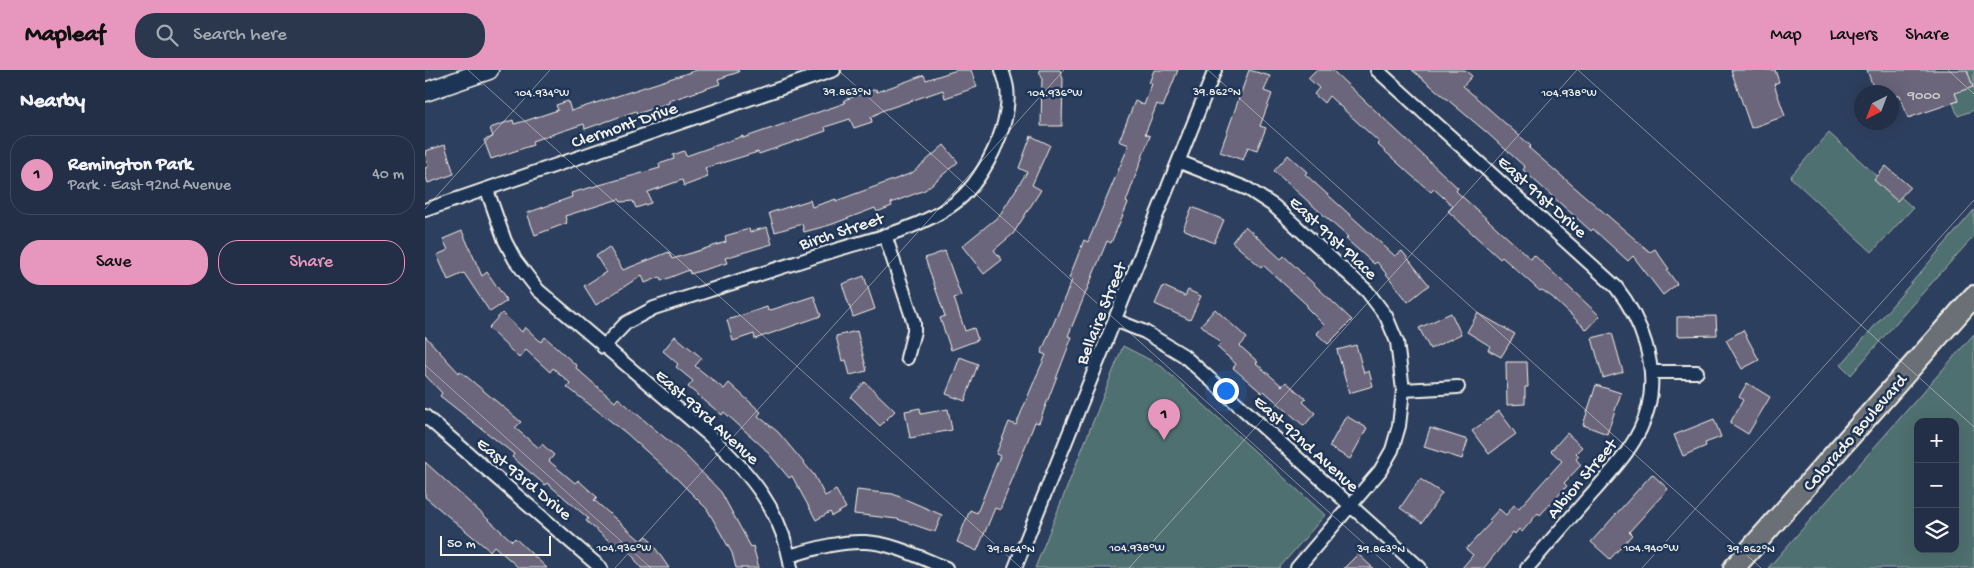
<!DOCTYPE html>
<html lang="en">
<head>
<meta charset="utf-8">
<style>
	:root { --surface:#222f46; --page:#2a374d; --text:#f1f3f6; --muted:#a2a9b3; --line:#3f4a5f; --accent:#e797bd }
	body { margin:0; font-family:"Gochi Hand",sans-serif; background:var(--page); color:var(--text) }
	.controls { position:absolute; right:15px; bottom:15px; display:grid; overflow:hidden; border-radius:10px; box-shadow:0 5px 20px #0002 }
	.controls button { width:45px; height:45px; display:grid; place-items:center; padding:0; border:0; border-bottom:1px solid var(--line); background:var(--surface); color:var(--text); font:25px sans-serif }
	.compass { position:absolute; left:1429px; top:15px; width:45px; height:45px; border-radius:50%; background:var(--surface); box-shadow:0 5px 20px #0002; rotate:222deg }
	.scale { position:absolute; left:15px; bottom:12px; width:111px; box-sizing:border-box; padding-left:5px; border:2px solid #f4f1e8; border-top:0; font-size:14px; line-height:18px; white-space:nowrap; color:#f4f1e8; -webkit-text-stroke:4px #1d3557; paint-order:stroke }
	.you { position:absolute; left:800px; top:320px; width:18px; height:18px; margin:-12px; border:4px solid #fff; border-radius:50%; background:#1a73e8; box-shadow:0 0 0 8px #1a73e833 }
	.badge { display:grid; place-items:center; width:32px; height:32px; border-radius:50%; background:var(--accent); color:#111; font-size:16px; font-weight:700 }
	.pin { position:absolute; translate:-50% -41px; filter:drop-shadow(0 1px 2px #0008) }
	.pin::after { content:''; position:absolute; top:26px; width:18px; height:15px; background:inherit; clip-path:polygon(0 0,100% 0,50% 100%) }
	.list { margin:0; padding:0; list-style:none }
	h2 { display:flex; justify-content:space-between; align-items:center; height:65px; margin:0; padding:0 20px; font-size:21px }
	h2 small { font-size:16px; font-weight:400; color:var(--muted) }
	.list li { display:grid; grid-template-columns:32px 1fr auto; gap:15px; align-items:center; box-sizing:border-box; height:80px; margin:0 10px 10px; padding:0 10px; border:1px solid var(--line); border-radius:20px }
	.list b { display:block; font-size:19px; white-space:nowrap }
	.list p { margin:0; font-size:16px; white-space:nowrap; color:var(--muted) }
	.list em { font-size:16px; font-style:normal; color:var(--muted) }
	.actions { display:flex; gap:10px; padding:15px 20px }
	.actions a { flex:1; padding:11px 0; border:1px solid var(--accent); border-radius:20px; text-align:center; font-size:18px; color:var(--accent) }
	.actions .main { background:var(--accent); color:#111 }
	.icon { flex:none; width:28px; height:28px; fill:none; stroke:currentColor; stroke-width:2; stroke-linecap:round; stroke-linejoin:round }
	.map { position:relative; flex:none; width:1549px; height:498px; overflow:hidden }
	header { display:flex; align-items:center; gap:30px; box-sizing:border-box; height:70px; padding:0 25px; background:var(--accent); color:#111 }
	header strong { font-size:24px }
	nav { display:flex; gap:28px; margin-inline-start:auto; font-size:18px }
	.search { width:350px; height:45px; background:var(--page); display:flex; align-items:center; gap:12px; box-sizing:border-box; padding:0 18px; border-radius:20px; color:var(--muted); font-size:19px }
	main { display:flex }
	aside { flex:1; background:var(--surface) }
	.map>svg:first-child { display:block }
	.green { fill:#4f7070; stroke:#a2b0ac; fill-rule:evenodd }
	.building { fill:#6c667b; stroke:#f4f1e8 }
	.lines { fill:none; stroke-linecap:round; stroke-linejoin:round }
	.street-casing { stroke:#f4f1e8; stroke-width:16 }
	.secondary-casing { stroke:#f4f1e8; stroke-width:21 }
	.primary-casing { stroke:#f4f1e8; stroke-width:24 }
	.street { stroke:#1d3557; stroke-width:12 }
	.secondary { stroke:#1d3557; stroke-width:18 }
	.primary { stroke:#6a7074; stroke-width:20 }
	.ticks { fill:none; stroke:#f4f1e8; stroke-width:1; stroke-opacity:0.45 }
	.labels { text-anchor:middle; stroke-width:5; stroke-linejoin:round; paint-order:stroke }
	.number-label { font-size:15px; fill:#d2cecd }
	.street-label { font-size:18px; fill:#f4f1e8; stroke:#1d3557 }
	.ticks-label { font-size:12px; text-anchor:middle; fill:#f4f1e8; stroke:#1d3557; stroke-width:5; stroke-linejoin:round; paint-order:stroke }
</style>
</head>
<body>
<header>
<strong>Mapleaf</strong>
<div class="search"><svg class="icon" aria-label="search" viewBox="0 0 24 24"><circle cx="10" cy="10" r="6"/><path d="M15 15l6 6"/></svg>Search here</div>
<nav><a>Map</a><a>Layers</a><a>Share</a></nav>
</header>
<main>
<aside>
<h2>Nearby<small></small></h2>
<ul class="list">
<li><span class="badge">1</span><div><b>Remington Park</b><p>Park · East 92nd Avenue</p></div><em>40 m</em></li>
</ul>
<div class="actions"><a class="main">Save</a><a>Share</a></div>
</aside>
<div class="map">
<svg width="1549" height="498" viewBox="0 0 1549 498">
	<rect width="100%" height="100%" fill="#2d3f5e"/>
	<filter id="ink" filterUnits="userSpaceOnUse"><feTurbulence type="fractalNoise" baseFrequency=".02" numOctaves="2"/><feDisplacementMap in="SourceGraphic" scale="10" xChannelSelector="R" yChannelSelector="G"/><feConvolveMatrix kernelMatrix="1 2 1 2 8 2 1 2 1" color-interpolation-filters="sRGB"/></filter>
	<g filter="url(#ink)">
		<path class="green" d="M1542 0H1549V40L1533 46 1528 33 1533 31 1530 23Z
			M1404 63 1488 138 1447 182 1365 107Z
			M1549 140V166C1508 212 1466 257 1426 305L1416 295Z
			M1549 264V498H1343ZM1493 352H1530V479H1493Z
			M698 276 735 295 900 445 854 498H610Z"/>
		<path class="building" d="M272 0H313L314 2 293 9 295 14 244 31V33L212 44 211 41 160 59 159 54 107 71 108 75 66 89 59 70 68 67 65 58 88 50 89 54 100 51 133 40 131 35 143 31 146 41Z
			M532 0H546L552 17 520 28 518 20 459 40 446 47 447 52 429 58 425 49 400 57 401 61 334 84 333 82 280 98 283 107 259 116 257 110 223 122 226 133 211 138 208 131 196 132 194 129 140 146 142 153 110 165 102 143 147 127 146 123 235 98 234 94 249 89 248 85 259 81 261 86 318 66V68L420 33 419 30 451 19 452 22 499 5 501 10Z
			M614 0H635L638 9 637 56H616L617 8Z
			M729 0H753L738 37 732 34 720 64 725 66 701 132 703 133 686 173 682 171 643 266 647 267 614 353 610 352 575 440 570 438 552 481 532 472 545 440 552 443 575 386 571 384 584 352 591 355 611 307 621 285 616 283 647 210 644 208 659 170 663 172 704 75 694 71 710 31 719 35 727 14 724 13Z
			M824 0 845 6 839 21 847 24 835 56 841 58 832 80 823 77 818 90 795 82Z
			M891 0H907L1033 118 1031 121 1106 189 1109 185 1175 246 1162 260 1127 227 1117 220 1115 221 1077 187 1075 189 1023 141 1028 136 1009 119 1006 122 987 106 952 74 954 72 904 26 899 33 889 24 894 18 883 8Z
			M987 0H1040L1047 6 1038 16 1106 76 1104 78 1225 182 1230 179 1244 199 1242 200 1252 214 1238 225 1208 186 1203 191 1168 159 1166 161 1098 100 1100 97 1060 61Z
			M1306 0H1350L1354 12 1349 14 1360 46 1326 58Z
			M1442 0H1542L1548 17 1530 23 1533 31 1483 48 1475 25 1466 28V22H1450Z
			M606 66 625 75 607 115 616 120 588 164 569 180 577 190 559 204 537 176 574 146 602 102 594 98Z
			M20 75 29 104 3 113 0 104V98L3 97 0 81Z
			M519 75 533 92 500 120 466 133 467 136 452 142 450 138 405 155 379 162 377 154 350 162 344 143 385 130 387 137 411 129V131L487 103Z
			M863 85 882 102 880 104 970 186 977 181 1004 215 983 232 952 192 949 194 921 169 923 167 849 101Z
			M1461 96 1485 117 1472 131 1449 110Z
			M767 137 799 150 789 173 758 159Z
			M820 156 856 189 859 186 927 250 903 274 891 263 899 255 881 237 882 235 838 195 836 197 807 172Z
			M342 157 347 174 300 188 302 193 265 204 264 200 236 211 235 207 220 213 217 205 171 235 159 216 181 202 171 186 184 177 198 200 244 182 247 189 301 172 300 166 324 159 325 162Z
			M37 161 57 206 62 202 82 231 65 242 39 203 23 210 12 185 23 180 18 169Z
			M520 181 536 226 529 228 540 261 549 258 553 270 526 280 515 248 520 246 500 188Z
			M439 206 450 239 428 247 417 214Z
			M738 216 760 226 763 220 776 226 765 250 730 234Z
			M389 226 396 246 330 269 329 264 308 271 302 250 342 237 343 241Z
			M790 239 822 268 815 276 833 292 831 293 857 316 861 312 881 329 878 332 890 343 879 356 839 321 837 323 808 298 811 294 792 277 796 273 776 255Z
			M77 243 97 262 100 257 116 272 120 267 152 296 151 298 190 332 193 328 259 384 296 422 326 477 328 476 334 498H311L307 483 282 439 251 408 201 363 142 317 145 313 128 298 125 302 101 280 94 288 63 258Z
			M1026 243 1036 264 1005 279 994 258Z
			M1053 243 1090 264 1076 287 1063 280 1065 276 1042 262Z
			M1291 246 1292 265 1252 266V247Z
			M1318 260 1334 290 1317 299 1301 270Z
			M432 261 442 301 425 305 421 290 417 291 411 266Z
			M1187 263 1198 302 1178 308 1167 268Z
			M0 266 34 303 35 301 96 352 90 358 114 378 117 374 129 385 124 391 150 413 153 410 172 427 169 430 216 471 222 466 244 498H216L196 469 190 476 161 451 163 448 122 413 120 415 87 387 89 384 15 326 17 323 0 305Z
			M250 266 277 288 270 296 299 319 304 313 336 342 333 346 353 362 389 405 400 426 411 420 421 438 407 446 405 442 391 450 367 406 364 408 339 378 299 342 297 345 263 317 268 311 251 297 253 294 238 281Z
			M931 275 939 303 944 301 948 316 924 323 912 280Z
			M535 287 553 294 540 331 521 324Z
			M1081 292H1102L1103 317H1100V334L1082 335Z
			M440 312 470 341 455 356 426 327Z
			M1322 313 1345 327 1323 364 1305 353 1318 330 1314 327Z
			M1171 315 1196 323 1182 364 1158 355Z
			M495 338 496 344 523 339 527 360 485 368 480 341Z
			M1074 341 1091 364 1064 384 1047 361Z
			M921 346 942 358 925 389 904 377Z
			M1289 349 1296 367 1280 373 1281 376 1258 386 1249 365Z
			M1005 358 1043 370 1037 389 999 377Z
			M1142 363 1157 377 1151 383 1154 386 1151 389 1156 395 1139 413 1142 416 1115 445 1113 443 1097 462 1094 459 1090 464 1088 462 1059 498H1037L1048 485 1041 479 1066 452 1064 450 1074 439 1081 445 1089 435 1094 438 1137 391 1126 381Z
			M0 392 87 471 90 468 122 498H94L69 476 65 481 0 427Z
			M1227 404 1243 419 1204 462 1207 465 1185 489 1166 472Z
			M995 409 1017 423 997 453 975 438Z
			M432 420 468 424 517 445 510 462 472 449 429 444Z
			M933 484 948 498H919Z"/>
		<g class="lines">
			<defs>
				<path id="street" d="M952 0 1191 217C1216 249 1234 296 1223 338 1214 374 1186 402 1162 429 1142 452 1122 475 1102 498
					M755 92 823 119 849 136 942 221 961 246 972 272 978 320 974 356 967 380 955 401 872 498
					M62 120 80 171 90 190 113 220 285 366C325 403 358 442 366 498
					M0 140 409 0
					M460 165 489 253V261L482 288
					M690 250 720 262 758 285 995 498
					M178 277 201 253 229 238C291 218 353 199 414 179 451 168 495 158 527 135 557 114 587 55 582 18 581 12 579 6 577 0
					M1226 302H1272
					M978 320 1033 317
					M0 346 176 498
					M364 486C389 479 414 471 440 472 468 473 496 488 521 498
					M590 498 790 0"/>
				<path id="secondary" d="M0 22 64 0"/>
				<path id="primary" d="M1309 498 1549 226"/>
			</defs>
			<use href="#street" class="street-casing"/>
			<use href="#secondary" class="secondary-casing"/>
			<use href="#primary" class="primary-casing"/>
			<use href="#street" class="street"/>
			<use href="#secondary" class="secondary"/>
			<use href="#primary" class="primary"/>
		</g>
	</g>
	<path class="ticks" d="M43 0 596 498M413 0 966 498M783 0 1336 498M1153 0 1549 357M1523 0 1549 24M0 139 125 0M0 295 226 498M190 498 639 0M704 498 1152 0M1217 498 1549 130"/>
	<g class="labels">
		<g class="number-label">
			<text x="1499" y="29">9000</text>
		</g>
		<g class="street-label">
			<text transform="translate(199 54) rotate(-19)" y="6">Clermont Drive</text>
			<text transform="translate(1118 126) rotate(42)" y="6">East 91st Drive</text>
			<text transform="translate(416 160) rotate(-18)" y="6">Birch Street</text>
			<text transform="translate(909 167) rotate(43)" y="6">East 91st Place</text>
			<text transform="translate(675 243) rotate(-68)" y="6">Bellaire Street</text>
			<text transform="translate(283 346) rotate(42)" y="6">East 93rd Avenue</text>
			<text transform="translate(1429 362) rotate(-49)" y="6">Colorado Boulevard</text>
			<text transform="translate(882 373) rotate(42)" y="6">East 92nd Avenue</text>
			<text transform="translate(100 408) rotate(40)" y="6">East 93rd Drive</text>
			<text transform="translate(1156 408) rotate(-50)" y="6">Albion Street</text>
		</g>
	</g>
	<g class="ticks-label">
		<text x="422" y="25">39.863°N</text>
		<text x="792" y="25">39.862°N</text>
		<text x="117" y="26">104.934°W</text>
		<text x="630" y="26">104.936°W</text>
		<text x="1144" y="26">104.938°W</text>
		<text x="199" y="481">104.936°W</text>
		<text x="712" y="481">104.938°W</text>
		<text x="1226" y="481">104.940°W</text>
		<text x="586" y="482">39.864°N</text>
		<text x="956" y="482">39.863°N</text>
		<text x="1326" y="482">39.862°N</text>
	</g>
</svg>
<div class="controls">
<button>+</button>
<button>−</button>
<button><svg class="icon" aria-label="layers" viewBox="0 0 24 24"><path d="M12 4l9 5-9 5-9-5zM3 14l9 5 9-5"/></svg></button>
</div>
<svg class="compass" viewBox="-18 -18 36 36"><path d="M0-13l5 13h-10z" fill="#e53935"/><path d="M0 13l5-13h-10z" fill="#a2a9b3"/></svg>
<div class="scale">50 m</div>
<div class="you"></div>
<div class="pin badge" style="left:739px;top:370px">1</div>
</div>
</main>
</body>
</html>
